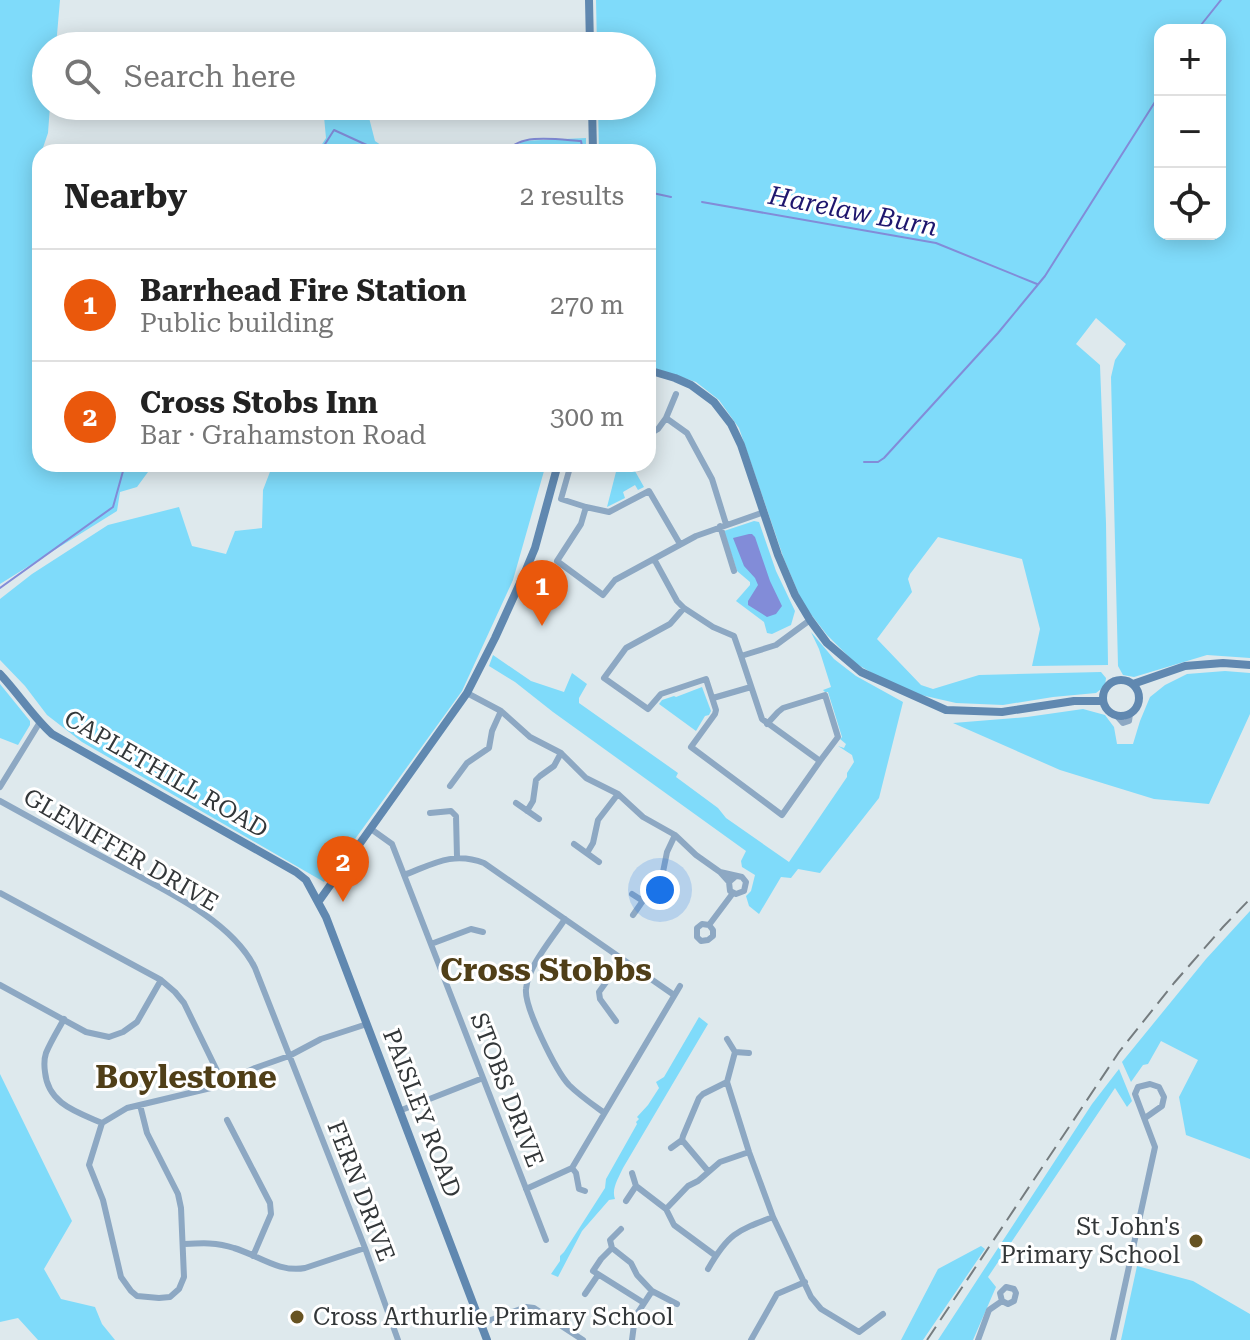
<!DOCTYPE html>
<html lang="en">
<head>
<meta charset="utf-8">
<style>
	:root { --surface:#fff; --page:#f6f6f6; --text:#222; --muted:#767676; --line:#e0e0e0; --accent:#ea580c }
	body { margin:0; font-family:"Roboto Serif",serif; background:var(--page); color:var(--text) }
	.controls { position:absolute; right:24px; top:24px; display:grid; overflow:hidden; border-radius:16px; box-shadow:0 4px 20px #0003 }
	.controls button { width:72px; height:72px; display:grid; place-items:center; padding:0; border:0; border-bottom:2px solid var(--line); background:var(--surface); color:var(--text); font:40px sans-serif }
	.you { position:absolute; left:660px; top:890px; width:28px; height:28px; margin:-20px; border:6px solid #fff; border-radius:50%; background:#1a73e8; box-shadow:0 0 0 12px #1a73e833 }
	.badge { display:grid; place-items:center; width:52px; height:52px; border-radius:50%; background:var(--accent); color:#fff; font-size:26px; font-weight:700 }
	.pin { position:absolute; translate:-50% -66px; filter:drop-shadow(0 2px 4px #0008) }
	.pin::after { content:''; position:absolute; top:42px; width:28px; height:24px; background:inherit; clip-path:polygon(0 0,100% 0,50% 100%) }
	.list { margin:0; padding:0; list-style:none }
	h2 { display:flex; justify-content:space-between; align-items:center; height:104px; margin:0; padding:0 32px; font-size:34px }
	h2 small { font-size:26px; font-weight:400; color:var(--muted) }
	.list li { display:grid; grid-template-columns:52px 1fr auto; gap:24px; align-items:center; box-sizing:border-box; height:112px; padding:0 32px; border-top:2px solid var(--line) }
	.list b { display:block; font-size:30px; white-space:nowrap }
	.list p { margin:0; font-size:26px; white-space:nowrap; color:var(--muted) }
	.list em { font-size:26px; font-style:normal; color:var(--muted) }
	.icon { flex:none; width:44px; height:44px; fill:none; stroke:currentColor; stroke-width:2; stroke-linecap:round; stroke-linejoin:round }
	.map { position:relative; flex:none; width:1250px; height:1340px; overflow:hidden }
	.search { position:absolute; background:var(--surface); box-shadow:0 4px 20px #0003; left:32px; top:32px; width:624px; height:88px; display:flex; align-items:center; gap:20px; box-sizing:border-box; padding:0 28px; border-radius:44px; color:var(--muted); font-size:30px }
	.panel { position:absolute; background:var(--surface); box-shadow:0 4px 20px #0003; left:32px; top:144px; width:624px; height:328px; border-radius:24px }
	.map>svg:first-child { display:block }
	.green { fill:#7fdbfa; fill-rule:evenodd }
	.water { fill:#828cd8 }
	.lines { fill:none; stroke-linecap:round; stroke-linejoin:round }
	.stream { stroke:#828cd8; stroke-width:2 }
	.street { stroke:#8da8c3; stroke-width:6 }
	.secondary { stroke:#6088b0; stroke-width:8 }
	.rail { stroke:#757c7f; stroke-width:2; stroke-dasharray:16 8; stroke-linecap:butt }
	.poi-dot { fill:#675322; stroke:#fff; stroke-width:3 }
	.labels { text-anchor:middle; stroke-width:6; stroke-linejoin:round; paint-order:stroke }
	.street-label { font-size:24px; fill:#333739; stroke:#fff }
	.poi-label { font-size:24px; fill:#333739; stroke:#fff; text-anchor:end }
	.water-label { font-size:26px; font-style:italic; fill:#1e166e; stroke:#fff }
	.district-label { font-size:32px; font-weight:bold; fill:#503f18; stroke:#fff }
</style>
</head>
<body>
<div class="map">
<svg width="1250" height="1340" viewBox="0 0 1250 1340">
	<rect width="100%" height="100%" fill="#dee9ed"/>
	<path class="green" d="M0 0H60L56 46H46V106H50L48 133 33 177 40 179V464H181V469L148 472 137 487 120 492 117 511 0 584Z
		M596 0H1250V658L1207 655 1134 677 1123 675 1118 666 1111 377 1115 360 1126 344 1096 318 1076 344 1100 365 1106 523 1108 665 1032 666 1040 629 1022 559 938 537 910 574 908 579 912 592 877 639 921 685 933 689 979 675 1101 672 1106 678 1105 686 1096 693 1053 697 1003 705 956 703 921 695 884 680 855 663 827 635 803 604 784 559 739 428 719 400 696 382 648 366V152H599L598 106H642V46H597ZM1160 30H1220V234H1160Z
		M323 106H366L375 141 391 152H317L326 138Z
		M586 138V152H515L521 141Z
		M273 464H546L513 580 462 691 324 882 82 742 47 715 25 686 0 660V599L32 574 108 525 179 507 192 546 226 554 235 531 262 528 263 490Z
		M618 464H631L644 487 638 490 635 485 623 492 625 498 607 507Z
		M754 521 759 522 776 571 795 611 791 625 772 634 767 633 764 622 736 601 750 585V582L737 571 724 531Z
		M811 632 834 659 856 676 903 702 879 798 820 873 798 869 791 878 781 877 759 914 749 906 746 896 751 891 755 875 742 867 741 861 746 851 553 712 515 682 489 666 493 655 531 681 564 692 572 673 587 684 579 698V703L678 773 676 777 718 808 726 818 789 862 847 777V773L854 762 852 755 838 746 844 748 846 744 840 739 842 737 828 692H825L823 690 831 687 819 649Z
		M1225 671 1250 673V714L1209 804 1154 799 1060 770 953 723 1027 717 1083 709 1105 715 1114 727 1117 744H1133L1140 721 1150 697 1165 685 1187 674Z
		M0 684 30 721V725L18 745 0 738Z
		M702 687 711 711 709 715 705 716 696 731 659 704 662 700 674 696 676 697Z
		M1250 911V1159L1186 1135 1179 1097 1198 1060 1161 1041 1148 1064 1143 1065 1131 1082 1122 1062 1206 959Z
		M699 1017 708 1024 623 1168C619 1177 611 1189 615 1199L609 1200 582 1231 558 1277 551 1274 560 1261V1256L564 1252 605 1188 606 1179 637 1124 636 1122 639 1119 637 1117 648 1105 659 1088 656 1082 664 1077Z
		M1119 1069 1132 1101 1127 1107 1115 1088 988 1277 996 1287 973 1340H938L1092 1104Z
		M0 1074 72 1221 44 1269 61 1299 95 1307 102 1324 115 1340H38L18 1318 0 1322Z
		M981 1246 985 1249 923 1340H901L938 1269Z
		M1137 1266 1193 1281 1250 1314V1340H1121Z"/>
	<path class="water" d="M749 534H752L755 537 770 581 782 606 776 614 767 617 748 605V601L758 585 755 578 744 566 733 538Z"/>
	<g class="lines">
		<path class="stream" d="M1197 30 1221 0
			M320 152 334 130 382 152
			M508 152C518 132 562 140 581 141L583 152
			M648 192 671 197
			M702 202 936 243 1037 284
			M864 462H878L884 458 998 333 1045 276 1160 94
			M0 588 113 507 125 464"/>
		<path class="street" d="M666 418 676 394
			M648 435 658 429 666 418 687 433 712 479 726 524
			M571 464 561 499 586 507 581 524 557 561 603 595 615 580 696 536 764 512
			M586 507 609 512 649 491 680 544
			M720 526 734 571
			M654 559 677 601 684 608
			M741 656 734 636 713 627 684 608 670 624 626 648 604 678 648 709 661 694 706 679 716 710 715 714 691 747 782 815 820 761 762 719 741 656 776 645 810 620
			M467 693 501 711 530 737 561 753 586 778 618 794 643 817 675 835 696 855 720 872
			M713 698 751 687
			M1116 715 1123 723 1129 721 1130 714
			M767 724 778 712 783 708 825 695 838 737 820 761
			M450 786 467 763 489 748 492 731 501 711
			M0 787 40 722
			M0 801C38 822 76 843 114 863 160 888 231 919 255 968L365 1248 398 1340
			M516 803 539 819
			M527 811 533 801 536 780 540 776 554 766 561 753
			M430 813 451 811 456 816 457 857
			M371 829 392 844 546 1240
			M574 844 599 862
			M587 853 593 843 598 820 618 794
			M404 875C433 864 453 851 484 863L674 995
			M729 882 720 872 742 877 746 882 744 891 736 894 730 891 729 882 736 876
			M0 893 161 980 175 992 184 1003 223 1083
			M632 894 643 901
			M633 915 663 872 667 852 675 835
			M565 919C552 939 528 966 526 989 524 1007 556 1071 569 1085 579 1095 592 1104 603 1112
			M709 925 713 930V936L708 940 701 941 697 937V928L702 924 709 925 733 893
			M431 944 471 929 483 932
			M0 985 86 1032 109 1037 123 1032 137 1022 161 980
			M64 1019C58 1030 51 1041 46 1053 44 1059 44 1065 45 1072 48 1104 77 1112 102 1123
			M616 1021 600 999 599 992 622 960
			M727 1039 735 1052
			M749 1053 735 1052 727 1082 749 1152 773 1217 811 1297 821 1309 859 1332 883 1314
			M140 1105 147 1133 178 1194 181 1208 184 1277 179 1289 170 1297 159 1298 137 1296 131 1291 121 1277 103 1200 89 1165 102 1123 127 1108 215 1087 255 1068 289 1056 321 1039 367 1024
			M399 1111 483 1078
			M227 1120 270 1203 271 1214 253 1256
			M671 1148 682 1140
			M572 1168 576 1173 579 1189 585 1191
			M708 1171 682 1140 683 1136 699 1098 703 1094 727 1082
			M632 1173 636 1186 666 1209 674 1225 716 1256
			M526 1189 572 1168 680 986
			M626 1201 636 1186
			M666 1209 688 1186 698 1181 720 1162 749 1152
			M184 1244C201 1243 217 1242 234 1248 258 1255 279 1273 305 1268L365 1248
			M612 1248 610 1240 621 1229
			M708 1269C728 1234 736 1231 773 1217
			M652 1291 677 1304
			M585 1294 598 1275
			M480 1324 526 1307 534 1308 583 1340
			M632 1340 635 1317 652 1291 637 1275 631 1263 612 1248 601 1259 593 1271 644 1303
			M751 1340 777 1294 805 1282
			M978 1340 989 1310 1002 1301 1008 1304 1014 1301 1016 1293 1014 1289 1006 1287 1000 1293 1002 1301
			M1113 1340 1155 1147 1135 1094 1138 1087 1150 1084 1159 1087 1164 1097 1162 1106 1145 1118"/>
		<path class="secondary" d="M589 0 590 46
			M592 106 593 152
			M648 370 675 378 691 385 714 402 731 424 741 445 778 555 795 595 810 620 827 643 861 672 946 710 1002 712 1074 701H1103
			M0 674C18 693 33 717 52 734L296 872 306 880 326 917 487 1340
			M1103 698a18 18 0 1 1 36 0a18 18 0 1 1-36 0Z
			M1133 684 1185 666 1223 663 1250 665
			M319 901 467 693 495 638 525 572 535 548 558 464"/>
		<path class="rail" d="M927 1340 1119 1052 1174 983 1223 927 1250 899"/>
	</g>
	<g class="poi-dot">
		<circle cx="1196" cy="1241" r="8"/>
		<circle cx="297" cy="1317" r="8"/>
	</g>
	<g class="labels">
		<g class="street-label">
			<text transform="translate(166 774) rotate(30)" y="8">CAPLETHILL ROAD</text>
			<text transform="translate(121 850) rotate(30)" y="8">GLENIFFER DRIVE</text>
			<text transform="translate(507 1090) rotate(69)" y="8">STOBS DRIVE</text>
			<text transform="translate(422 1113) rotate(69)" y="8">PAISLEY ROAD</text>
			<text transform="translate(361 1191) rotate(69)" y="8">FERN DRIVE</text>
		</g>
		<g class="poi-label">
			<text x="1180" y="1235">St John's<tspan x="1180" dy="28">Primary School</tspan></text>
			<text x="313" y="1325" text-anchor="start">Cross Arthurlie Primary School</text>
		</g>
		<g class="water-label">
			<text transform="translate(853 211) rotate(11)" y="9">Harelaw Burn</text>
		</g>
		<g class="district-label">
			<text x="546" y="981">Cross Stobbs</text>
			<text x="186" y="1088">Boylestone</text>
		</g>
	</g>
</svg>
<div class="controls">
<button>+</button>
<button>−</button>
<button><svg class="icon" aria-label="locate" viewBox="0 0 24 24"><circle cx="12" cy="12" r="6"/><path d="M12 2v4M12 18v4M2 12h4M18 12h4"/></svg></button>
</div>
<div class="you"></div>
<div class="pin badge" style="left:542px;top:626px">1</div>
<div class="pin badge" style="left:343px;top:902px">2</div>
<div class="search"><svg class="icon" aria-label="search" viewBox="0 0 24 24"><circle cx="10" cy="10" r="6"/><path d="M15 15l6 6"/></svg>Search here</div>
<section class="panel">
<h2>Nearby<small>2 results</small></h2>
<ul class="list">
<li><span class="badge">1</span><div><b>Barrhead Fire Station</b><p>Public building</p></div><em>270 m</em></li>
<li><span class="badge">2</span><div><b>Cross Stobs Inn</b><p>Bar · Grahamston Road</p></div><em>300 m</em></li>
</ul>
</section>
</div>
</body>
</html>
